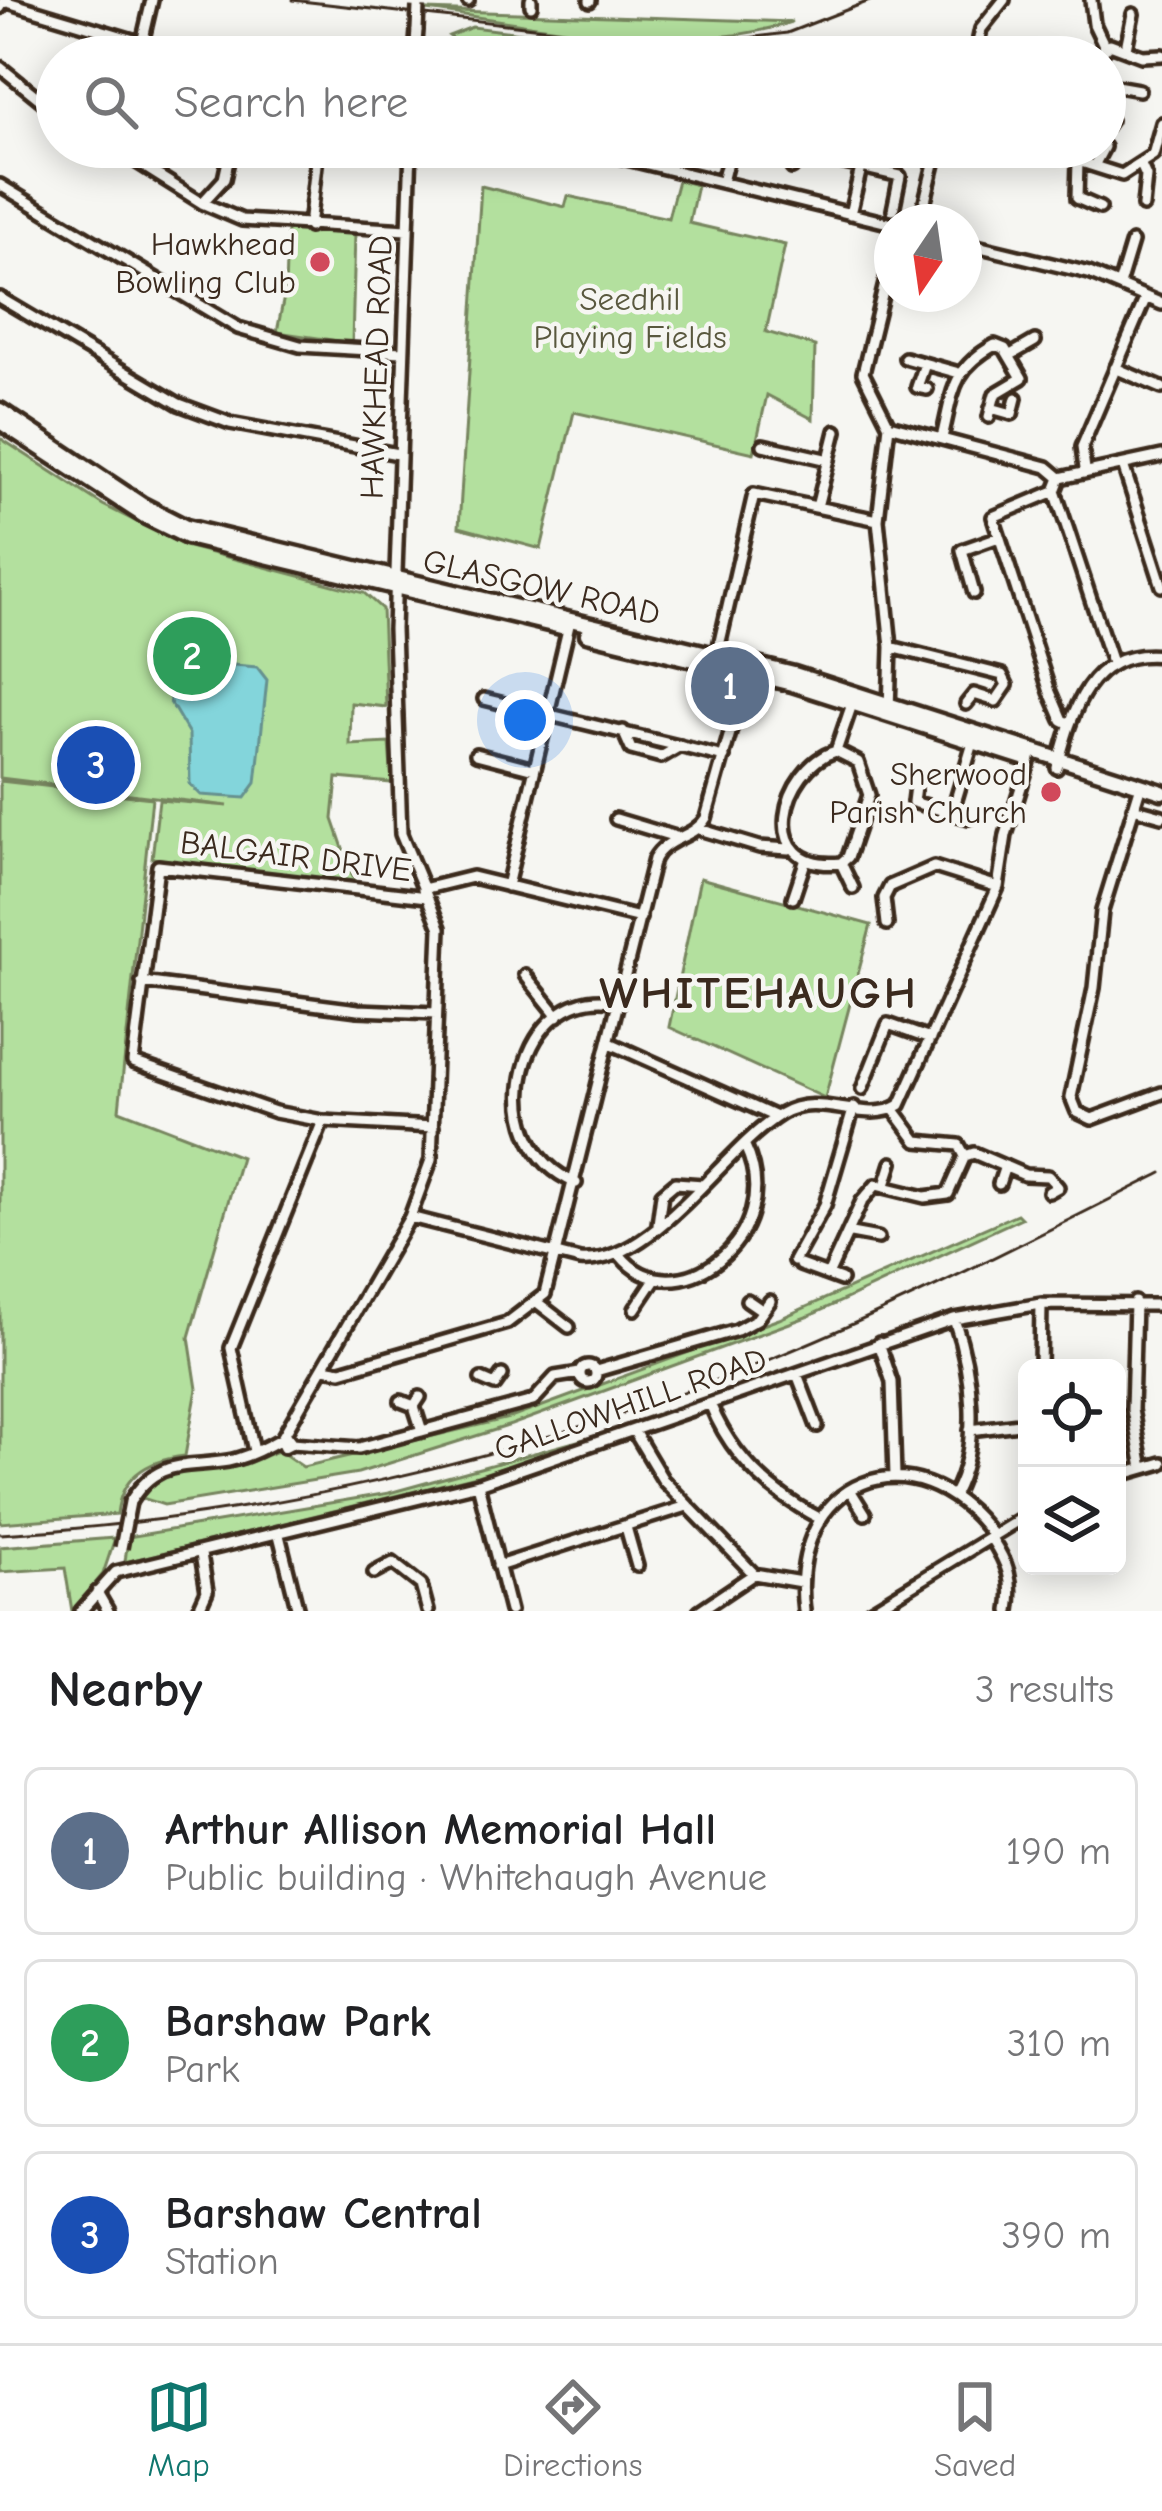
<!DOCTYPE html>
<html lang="en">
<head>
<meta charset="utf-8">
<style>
	:root { --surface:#fff; --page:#f2f2f2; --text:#202124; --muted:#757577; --line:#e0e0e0; --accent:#0f766e }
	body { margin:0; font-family:"Comic Neue",sans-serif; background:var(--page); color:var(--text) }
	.controls { position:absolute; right:36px; bottom:36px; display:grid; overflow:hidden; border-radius:18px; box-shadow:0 6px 30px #0003 }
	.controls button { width:108px; height:108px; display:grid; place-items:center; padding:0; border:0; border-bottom:3px solid var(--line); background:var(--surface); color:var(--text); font:60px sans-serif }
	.compass { position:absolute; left:874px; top:204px; width:108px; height:108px; border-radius:50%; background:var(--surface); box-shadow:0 6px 30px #0003; rotate:193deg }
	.you { position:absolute; left:525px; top:720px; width:42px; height:42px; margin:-30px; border:9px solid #fff; border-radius:50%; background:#1a73e8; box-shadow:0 0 0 18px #1a73e833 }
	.badge { display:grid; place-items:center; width:78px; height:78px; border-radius:50%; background:var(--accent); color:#fff; font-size:39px; font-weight:700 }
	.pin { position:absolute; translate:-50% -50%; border:6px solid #fff; box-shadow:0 3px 12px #0006 }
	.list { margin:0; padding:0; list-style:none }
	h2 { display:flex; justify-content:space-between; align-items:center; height:156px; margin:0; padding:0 48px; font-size:51px }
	h2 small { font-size:39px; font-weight:400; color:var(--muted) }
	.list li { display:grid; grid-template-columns:78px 1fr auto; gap:36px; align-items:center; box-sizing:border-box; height:168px; margin:0 24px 24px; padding:0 24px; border:3px solid var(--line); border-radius:18px }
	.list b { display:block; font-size:45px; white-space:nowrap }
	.list p { margin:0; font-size:39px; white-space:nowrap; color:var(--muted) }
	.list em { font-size:39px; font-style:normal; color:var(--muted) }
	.icon { flex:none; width:66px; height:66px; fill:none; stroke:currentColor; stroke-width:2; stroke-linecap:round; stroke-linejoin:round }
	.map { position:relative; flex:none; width:1162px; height:1611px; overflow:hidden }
	.search { position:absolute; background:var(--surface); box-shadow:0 6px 30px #0003; left:36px; right:36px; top:36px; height:132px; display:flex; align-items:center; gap:30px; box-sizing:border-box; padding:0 42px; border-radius:66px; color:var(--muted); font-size:45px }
	.sheet { height:732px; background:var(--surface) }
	nav { display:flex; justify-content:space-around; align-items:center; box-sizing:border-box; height:168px; border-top:3px solid var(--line); background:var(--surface); font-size:33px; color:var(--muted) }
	nav a { display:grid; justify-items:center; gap:6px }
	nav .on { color:var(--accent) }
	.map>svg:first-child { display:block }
	.green { fill:#b3e09e; stroke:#77855e; stroke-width:3 }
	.water { fill:#83d5db; stroke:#66918f; stroke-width:3 }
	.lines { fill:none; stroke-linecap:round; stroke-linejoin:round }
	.minor-casing { stroke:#3b2a1e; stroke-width:18 }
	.major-casing { stroke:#3b2a1e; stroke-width:21 }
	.minor { stroke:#f6f6f2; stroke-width:9 }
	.major { stroke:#f6f6f2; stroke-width:12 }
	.rail { stroke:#3b2a1e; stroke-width:3 }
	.minor-bridge-casing { stroke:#3b2a1e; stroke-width:18; stroke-linecap:butt }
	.minor-bridge { stroke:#f6f6f2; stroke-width:9 }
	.poi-dot { fill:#d1495b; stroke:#f6f6f2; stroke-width:4.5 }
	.labels { text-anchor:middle; stroke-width:9; stroke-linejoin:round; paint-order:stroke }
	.poi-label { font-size:33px; fill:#3b2a1e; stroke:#f6f6f2; text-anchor:end }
	.park-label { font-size:33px; fill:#59583e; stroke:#f6f6f2 }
	.street-label { font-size:33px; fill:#3b2a1e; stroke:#f6f6f2 }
	.district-label { font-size:45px; font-weight:bold; letter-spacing:3px; fill:#3b2a1e; stroke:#f6f6f2 }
</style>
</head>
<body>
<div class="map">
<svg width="1162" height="1611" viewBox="0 0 1162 1611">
	<rect width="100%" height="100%" fill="#f6f6f2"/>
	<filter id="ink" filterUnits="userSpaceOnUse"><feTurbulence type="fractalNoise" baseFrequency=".00833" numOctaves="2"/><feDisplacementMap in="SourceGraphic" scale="24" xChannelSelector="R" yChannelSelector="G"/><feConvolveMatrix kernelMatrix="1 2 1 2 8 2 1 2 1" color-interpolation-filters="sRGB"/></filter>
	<g filter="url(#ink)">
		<path class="green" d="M425 10 792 22C676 60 544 24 425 10Z
			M472 27 554 37 556 43 529 42 547 48 550 57H466V49L449 36Z
			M678 180 697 185 689 223 785 245 766 332 815 346 813 419 767 395 754 453 574 412 541 549 459 527 481 186 565 207 568 196 668 218Z
			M287 230 355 233 352 343 277 332 285 291Z
			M0 438 103 505 185 546 364 593 382 609 386 707 351 703 350 745 389 743 392 783 337 778 333 819 355 883 152 858 159 800 228 806 0 778Z
			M0 781 152 798 119 1110 241 1157 189 1337 197 1389 185 1456C149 1460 121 1475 117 1514L0 1523Z
			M700 878 871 925 825 1098 669 1027Z
			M1017 1214 1021 1218 809 1316 511 1425 358 1473 164 1505 142 1498C168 1458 205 1473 245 1464 258 1461 267 1453 280 1451L303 1467 513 1417 779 1319Z
			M643 1423 477 1476 125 1562 128 1537 389 1493Z
			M115 1538 103 1574 72 1611 65 1568 0 1572V1547Z"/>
		<path class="water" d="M210 663 257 667 267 680 256 783 245 798 201 795 190 784 189 734 170 702 169 685 178 673Z"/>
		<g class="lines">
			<defs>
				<path id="minor" d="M1091 0 1094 24 1105 47
					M468 1V0
					M590 1V0
					M531 6V0
					M0 8 4 1 190 57
					M142 43 152 0
					M1126 48 1133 14
					M415 57 417 30
					M557 57V56
					M779 57 780 51 806 57
					M975 57 981 29 1004 0
					M1045 57 1047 48
					M1098 57 1110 44 1142 56 1162 55
					M0 67 57 113
					M1105 84 1139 90
					M1105 127 1110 120
					M113 147 202 203 242 220 407 230
					M578 147 892 224
					M1058 147 1078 161 1077 198 1100 208
					M1078 161 1122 175 1153 155 1162 123
					M1095 164 1104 147
					M1141 165 1146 176 1143 206
					M792 168 789 155 802 153 900 176 893 210
					M722 182 731 147
					M0 185 238 328 300 346 402 352
					M202 203 224 179 231 147
					M850 214 866 147
					M920 222 938 147
					M309 227 318 147
					M964 243 1089 273 1162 304
					M1119 285 1132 242
					M0 298 179 404 230 423 398 454
					M1009 356 1035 341
					M905 358 959 373
					M925 364 917 387 927 389
					M1115 368 1162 388
					M991 408 1012 414 1016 398
					M889 425 1047 467 1060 478
					M942 438C953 393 951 369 995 345L1005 349 1022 378 995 394 989 417
					M763 445 829 460
					M1123 465 1162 586
					M1085 469 1082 447 1146 297
					M1060 478 1055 491 1112 663
					M1060 478 1162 456
					M1055 491 993 517 1050 692 1062 720 1070 724
					M817 507 836 431
					M974 593 962 550 999 537
					M891 647 1002 675 1007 685 996 701 974 694 966 704
					M716 659 754 494 878 520
					M484 699 724 757
					M889 710 891 647 878 520 889 425 863 373 892 255
					M623 731 631 749 661 757 680 746
					M836 751 858 762 869 795 848 857 841 863C754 872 782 767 836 751L853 701
					M476 754 534 769
					M1057 768C1072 711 1089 648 1162 656
					M1141 785 1102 911 1094 988 1071 1097 1077 1112 1092 1119 1162 1093
					M915 786 913 802 969 818
					M1133 808 1162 816
					M952 813 973 743
					M616 819 676 837
					M699 829 759 847 789 849
					M841 863 853 888
					M507 886 570 621
					M423 889 472 877 640 918
					M427 897 158 866 133 1062 275 1112 323 1121 433 1127
					M793 898 805 862
					M887 924 884 898 890 886 934 867 998 887
					M525 975 558 1016
					M142 982 358 1010 436 1013
					M610 1043 776 1117
					M862 1089 888 1024 930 1039
					M965 1156 974 1153 1025 1175 1048 1176 1058 1187 1049 1192
					M576 1183C479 1143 520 981 618 1002
					M999 1184 1005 1166
					M885 1185 892 1163
					M410 1217 580 1260C653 1266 722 1150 781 1114 820 1090 865 1126 900 1105L998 887 1006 835 1032 752
					M658 1224 662 1194 675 1183 703 1185
					M851 1233 878 1238
					M620 1255C673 1322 789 1238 745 1146
					M794 1261 825 1205 854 1107
					M800 1265 841 1280
					M828 1275 862 1201 876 1185 925 1197 948 1194 965 1156 959 1145 917 1141 894 1110
					M747 1300 763 1311
					M1135 1302 1132 1410 1143 1468
					M538 1303 569 1327
					M635 1309 655 1279
					M879 1343 892 1382 895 1476
					M580 1374a8 8 0 1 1 16 0a8 8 0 1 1-16 0Z
					M324 1368 341 1371 507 1323 545 1294 654 859C667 836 693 839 706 818L748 669
					M1040 1368 1041 1304
					M596 1371 737 1330 757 1319 770 1301
					M797 1374 817 1426
					M481 1379 495 1385 502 1375
					M401 1401 414 1406 420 1397
					M414 1406 422 1431
					M711 1406C732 1457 771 1493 819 1518
					M970 1430 1027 1423
					M635 1433 663 1480 754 1574
					M287 1436 292 1443 284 1447 281 1441Z
					M282 1438 410 1217 431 1160 440 928 401 834 394 629 411 147
					M292 1443 359 1448 533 1401 555 1377 580 1373
					M254 1451 231 1348 323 1121
					M1117 1476 1162 1463
					M478 1484 510 1611
					M850 1490 865 1514
					M954 1494C981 1444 972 1371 954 1319
					M130 1502C157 1458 184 1468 228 1461 246 1458 265 1448 281 1439
					M626 1527 637 1566
					M279 1535 298 1611
					M991 1538C1008 1564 1014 1580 1009 1611
					M498 1566 687 1506
					M116 1572 478 1484 954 1319 1041 1304 1162 1305
					M374 1573 393 1563 421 1585 428 1611
					M97 1592 108 1611
					M81 1611 116 1572
					M198 1611 207 1591 201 1554
					M699 1611 754 1574 801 1582
					M804 1611C787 1479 915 1428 993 1536
					M870 1611 1027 1515"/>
				<path id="major" d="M0 410 141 504 186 527 794 674 1162 792
					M0 422 144 516 187 537 561 627
					M587 634 792 684 1023 758"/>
			</defs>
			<use href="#minor" class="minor-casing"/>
			<use href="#major" class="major-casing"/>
			<use href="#minor" class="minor"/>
			<use href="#major" class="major"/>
			<path class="rail" d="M292 0 693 45 787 33 872 0
				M0 1534C256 1520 512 1460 751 1367 892 1311 1027 1241 1162 1173"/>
			<defs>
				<path id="minor-bridge" d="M417 30 418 7
					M121 1548 130 1502"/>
			</defs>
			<use href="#minor-bridge" class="minor-bridge-casing"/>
			<use href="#minor-bridge" class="minor-bridge"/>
		</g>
	</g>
	<g class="poi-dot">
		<circle cx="320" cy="262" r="12"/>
		<circle cx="1051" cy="792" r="12"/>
	</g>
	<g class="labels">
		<g class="poi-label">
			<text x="296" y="255">Hawkhead<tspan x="296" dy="38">Bowling Club</tspan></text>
			<text x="1027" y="785">Sherwood<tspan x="1027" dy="38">Parish Church</tspan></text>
		</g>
		<g class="park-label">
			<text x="630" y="310">Seedhil<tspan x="630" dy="38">Playing Fields</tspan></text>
		</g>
		<g class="street-label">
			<text transform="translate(375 367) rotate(-88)" y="12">HAWKHEAD ROAD</text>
			<text transform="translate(542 586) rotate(13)" y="12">GLASGOW ROAD</text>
			<text transform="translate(296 855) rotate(7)" y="12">BALGAIR DRIVE</text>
			<text transform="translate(630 1403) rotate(-19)" y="12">GALLOWHILL ROAD</text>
		</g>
		<g class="district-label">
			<text x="759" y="1008">WHITEHAUGH</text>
		</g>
	</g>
</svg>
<div class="controls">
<button><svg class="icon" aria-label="locate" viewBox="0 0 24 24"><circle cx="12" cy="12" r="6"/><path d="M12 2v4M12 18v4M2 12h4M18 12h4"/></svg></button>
<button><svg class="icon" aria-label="layers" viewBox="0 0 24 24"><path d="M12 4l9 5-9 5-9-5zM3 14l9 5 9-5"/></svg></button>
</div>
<svg class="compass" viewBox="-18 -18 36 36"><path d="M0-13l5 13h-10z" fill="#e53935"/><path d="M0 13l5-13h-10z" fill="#757577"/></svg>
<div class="you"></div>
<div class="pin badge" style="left:730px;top:686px;background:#5c6f8a">1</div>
<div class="pin badge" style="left:192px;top:656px;background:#2e9e5b">2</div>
<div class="pin badge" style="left:96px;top:765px;background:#1a4fb4">3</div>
<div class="search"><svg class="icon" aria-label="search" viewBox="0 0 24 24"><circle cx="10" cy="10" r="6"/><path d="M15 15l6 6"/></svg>Search here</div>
</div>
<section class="sheet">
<h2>Nearby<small>3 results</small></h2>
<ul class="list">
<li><span class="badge" style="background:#5c6f8a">1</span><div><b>Arthur Allison Memorial Hall</b><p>Public building · Whitehaugh Avenue</p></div><em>190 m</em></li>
<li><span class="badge" style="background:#2e9e5b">2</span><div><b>Barshaw Park</b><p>Park</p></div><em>310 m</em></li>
<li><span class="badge" style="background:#1a4fb4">3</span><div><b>Barshaw Central</b><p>Station</p></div><em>390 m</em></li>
</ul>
</section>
<nav>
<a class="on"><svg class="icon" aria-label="map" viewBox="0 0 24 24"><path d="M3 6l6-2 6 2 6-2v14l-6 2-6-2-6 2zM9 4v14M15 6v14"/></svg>Map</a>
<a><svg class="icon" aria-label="directions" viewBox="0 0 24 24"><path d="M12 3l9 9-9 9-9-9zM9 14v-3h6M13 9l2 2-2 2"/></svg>Directions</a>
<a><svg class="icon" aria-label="saved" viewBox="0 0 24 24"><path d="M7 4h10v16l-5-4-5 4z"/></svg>Saved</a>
</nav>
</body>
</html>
